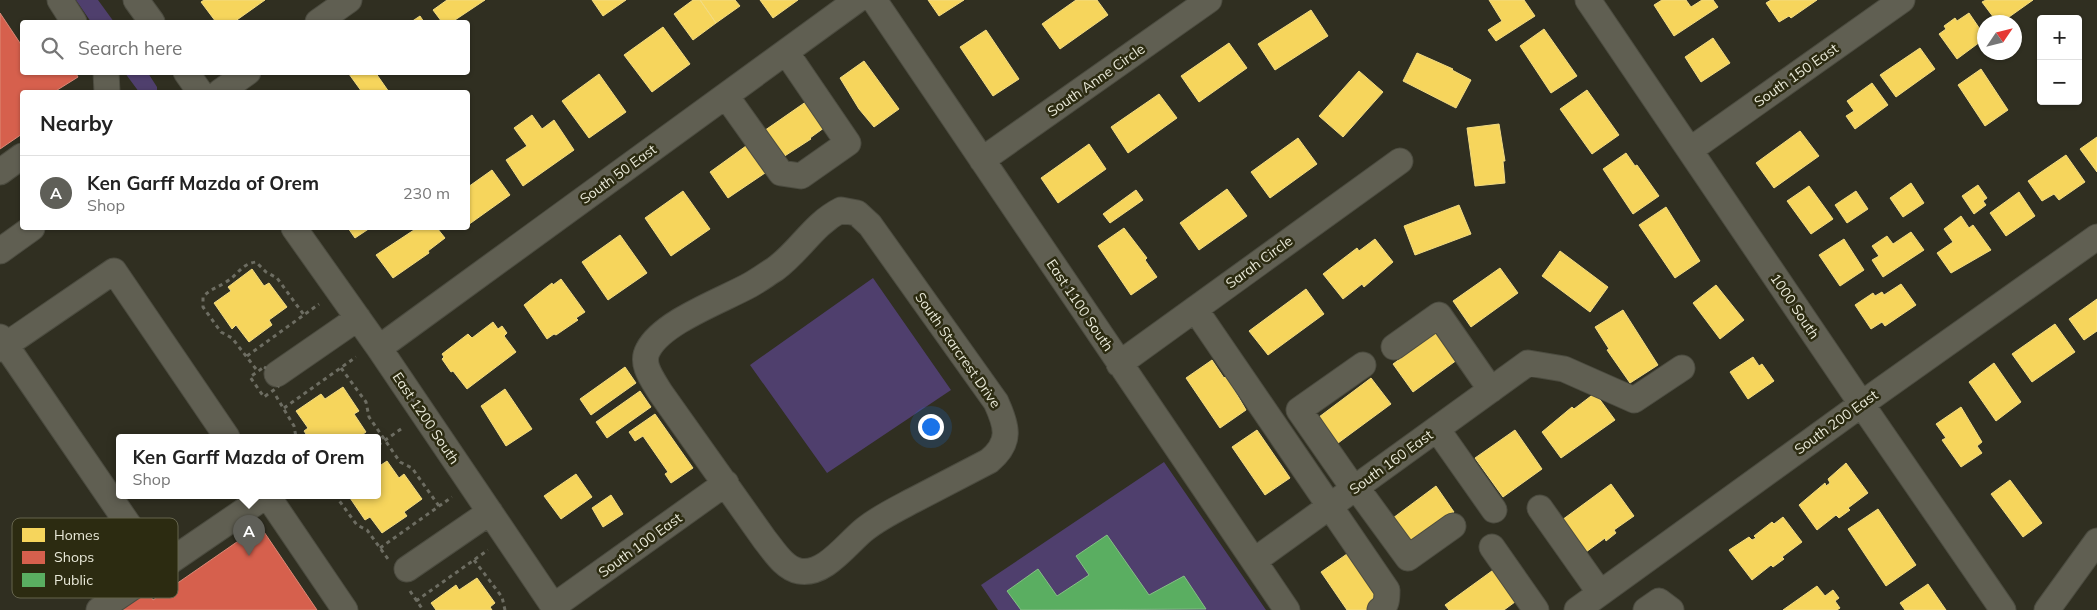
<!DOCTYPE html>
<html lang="en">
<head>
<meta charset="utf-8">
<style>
	:root { --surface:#fff; --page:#f6f6f6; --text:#222; --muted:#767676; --line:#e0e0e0; --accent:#5f5f58 }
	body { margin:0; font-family:Mulish,sans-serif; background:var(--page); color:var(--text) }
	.controls { position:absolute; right:15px; top:15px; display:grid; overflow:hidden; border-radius:5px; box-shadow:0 1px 4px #0004 }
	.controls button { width:45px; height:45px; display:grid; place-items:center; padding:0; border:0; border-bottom:1px solid var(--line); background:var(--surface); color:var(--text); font:25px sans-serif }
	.compass { position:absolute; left:1977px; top:15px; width:45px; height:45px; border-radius:50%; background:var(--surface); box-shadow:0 1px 4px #0004; rotate:55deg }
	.you { position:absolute; left:930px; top:426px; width:18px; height:18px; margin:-12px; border:4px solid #fff; border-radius:50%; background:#1a73e8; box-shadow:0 0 0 8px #1a73e833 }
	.badge { display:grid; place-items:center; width:32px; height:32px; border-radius:50%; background:var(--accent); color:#fff; font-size:16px; font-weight:700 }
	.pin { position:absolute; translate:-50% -41px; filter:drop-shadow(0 1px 2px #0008) }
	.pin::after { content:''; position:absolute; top:26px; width:18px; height:15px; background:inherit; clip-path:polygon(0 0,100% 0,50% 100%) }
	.popup { position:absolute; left:116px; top:434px; width:265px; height:65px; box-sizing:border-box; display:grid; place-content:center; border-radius:5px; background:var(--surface); filter:drop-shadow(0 1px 4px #0005); font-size:16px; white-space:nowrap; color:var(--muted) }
	.popup b { font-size:19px; color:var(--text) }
	.popup::after { content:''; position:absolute; left:50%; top:100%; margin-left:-10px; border:10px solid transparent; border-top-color:var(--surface) }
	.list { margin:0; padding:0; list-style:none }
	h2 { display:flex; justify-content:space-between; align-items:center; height:65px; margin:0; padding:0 20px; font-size:21px }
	h2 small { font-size:16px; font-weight:400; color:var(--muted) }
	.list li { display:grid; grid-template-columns:32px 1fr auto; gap:15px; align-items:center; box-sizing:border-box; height:75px; padding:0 20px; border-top:1px solid var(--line) }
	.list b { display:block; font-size:19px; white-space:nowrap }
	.list p { margin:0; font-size:16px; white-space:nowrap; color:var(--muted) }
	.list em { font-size:16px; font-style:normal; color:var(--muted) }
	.icon { flex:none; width:28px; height:28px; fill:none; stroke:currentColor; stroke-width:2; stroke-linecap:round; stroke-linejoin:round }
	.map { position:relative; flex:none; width:2097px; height:610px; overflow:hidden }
	.search { position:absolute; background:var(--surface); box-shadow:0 1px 4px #0004; left:20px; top:20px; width:450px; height:55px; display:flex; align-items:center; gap:12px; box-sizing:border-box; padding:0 18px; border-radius:5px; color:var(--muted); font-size:19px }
	.panel { position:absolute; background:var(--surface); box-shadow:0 1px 4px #0004; left:20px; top:90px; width:450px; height:140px; border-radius:5px }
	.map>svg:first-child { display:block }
	.green { fill:#4f3f6d }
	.homes { fill:#f6d55c; stroke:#f2db82 }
	.shops { fill:#d6604d; stroke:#dc8977 }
	.public { fill:#5aae61; stroke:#85c085 }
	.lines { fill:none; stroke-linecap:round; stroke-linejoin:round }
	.minor-casing { stroke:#4c4c40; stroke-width:27 }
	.path { stroke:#6d6d62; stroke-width:3; stroke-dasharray:4 4; stroke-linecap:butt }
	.minor { stroke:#605f52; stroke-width:25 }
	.labels { text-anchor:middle; stroke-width:5; stroke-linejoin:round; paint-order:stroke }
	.street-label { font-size:14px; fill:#eaeada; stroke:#2c2b11 }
	.key { fill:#2c2b11; stroke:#65644d; stroke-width:1 }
	.key-label { font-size:14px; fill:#eaeada }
</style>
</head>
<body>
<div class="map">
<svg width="2097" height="610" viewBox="0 0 2097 610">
	<rect width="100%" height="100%" fill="#302f21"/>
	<path class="green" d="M76 0H98L114 22H91Z
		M125 73H148L157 87V92H139Z
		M873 278 951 390 827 473 750 365Z
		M1164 462 1266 610H998L981 585Z"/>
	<path class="homes" d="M204 0H265L234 22H216L201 2Z
		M447 0H485L452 22H442L433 10Z
		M592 0H626L603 16Z
		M693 0H700L716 23 693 40 674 14Z
		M700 0H735L740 6 716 23Z
		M760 0H798L773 18Z
		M928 0H964L939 16Z
		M1076 0H1097L1108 15 1060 49 1042 24Z
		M1489 0H1524L1535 16 1496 41 1488 30 1502 21Z
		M1662 0H1686L1691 7 1702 0H1713L1718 7 1674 36 1654 5Z
		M1771 0H1817L1791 18 1789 16 1779 22 1766 3Z
		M1986 0H2033L2002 22H1997L1982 2Z
		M1311 10 1328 36 1275 70 1258 44Z
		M1969 13 1984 35V39L1957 59 1939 34 1946 29 1944 26 1955 18 1957 21Z
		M420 16 424 22H411Z
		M663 27 690 64 652 92 624 55Z
		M1544 29 1577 76 1551 93 1520 46Z
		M986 30 1019 79 993 96 960 47Z
		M1713 38 1730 63 1701 82 1685 57Z
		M1229 43 1247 68 1199 102 1181 76Z
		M1920 48 1935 69 1896 97 1880 75Z
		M1417 53 1453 69 1452 70 1471 80 1456 108 1403 81Z
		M864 61 899 109 874 127 859 109 840 78Z
		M1981 69 2008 110 1985 126 1958 85Z
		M1359 71 1383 92 1343 137 1319 116Z
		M352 72H375L389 92H362L349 74Z
		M599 74 626 112 589 138 562 101Z
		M1872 83 1888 105 1855 129 1846 116 1854 111 1847 101Z
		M1587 90 1619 135 1592 154 1560 109Z
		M1159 94 1177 118 1128 153 1111 127Z
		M810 99 828 125 810 138 811 139 780 159 761 133Z
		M532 115 542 129 554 120 574 150 523 186 506 160 527 146 514 128Z
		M1499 124 1505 161H1503L1505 183 1475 186 1467 128Z
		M1800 131 1819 156 1774 188 1756 163Z
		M2097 137V172L2080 149Z
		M1298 138 1317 164 1270 198 1251 172Z
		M1089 144 1106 169 1058 203 1041 178Z
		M746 146 765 173 728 198 710 172Z
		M1626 153 1635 166 1637 165 1659 196 1633 214 1603 169Z
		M2066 155 2085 182 2059 200 2054 194 2042 201 2028 181Z
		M492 170 510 195 468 225V187Z
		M1911 183 1924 203 1903 217 1890 198Z
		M1978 185 1987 198 1983 201 1986 205 1974 214 1962 196Z
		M1809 186 1833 219 1811 234 1787 201Z
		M1227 189 1247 216 1199 250 1180 223Z
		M1136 190 1143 200 1110 223 1103 214Z
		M683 191 710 229 671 256 645 218Z
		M1856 191 1868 209 1847 223 1835 205Z
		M2019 192 2035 216 2006 236 1990 213Z
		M1459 205 1471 234 1415 255 1404 226Z
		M1666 207 1700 261 1675 278 1639 225Z
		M1961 216 1969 228 1973 225 1991 250 1951 273 1937 253 1953 242 1944 229Z
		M348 228H370L355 238Z
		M417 228H437L445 238 428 251 429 253 393 278 376 255Z
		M1124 228 1147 258 1145 260 1157 277 1131 295 1098 246Z
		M1911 232 1924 250 1883 277 1872 260 1879 256 1872 246 1887 236 1893 244Z
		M620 235 647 273 608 300 582 262Z
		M1375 239 1393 262 1364 287 1362 284 1343 299 1323 274 1357 248 1359 251Z
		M1844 239 1864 270 1840 286 1819 255Z
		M1560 251 1608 287 1590 312 1542 276Z
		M1500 268 1518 293 1471 327 1453 301Z
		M252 269 264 286 269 283 287 307 269 320 272 325 249 342 236 325 232 329 214 303 231 291 228 287Z
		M561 279 585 312 576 318 578 320 556 335 554 334 547 339 524 305 552 283 553 285Z
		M1901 284 1916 305 1885 326 1882 322 1871 329 1855 305 1873 293 1875 296 1882 292 1884 295Z
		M1716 285 1744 320 1720 339 1693 303Z
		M1306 289 1324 314 1268 355 1249 331Z
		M2097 299V331L2084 340 2069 319Z
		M1623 310 1658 365 1630 383 1607 350 1609 349 1595 327Z
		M493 322 498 329 502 326 507 333 504 336 516 352 467 389 453 371 451 372 442 359 444 357 442 354 468 334 472 338Z
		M2055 324 2075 352 2032 382 2012 354Z
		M1441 329 1461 357 1413 392 1393 364Z
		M1753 357 1759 366 1762 364 1774 381 1748 399 1730 372Z
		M1212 360 1224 378 1226 376 1246 410 1220 428 1186 378Z
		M1994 363 2021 402 1996 421 1969 382Z
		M625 367 636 383 591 415 580 399Z
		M1371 378 1391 404 1334 446 1315 420Z
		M343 387 359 411 354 414 366 432 359 437H308L304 431 308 428 296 411 321 394 325 399Z
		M505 389 532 429 506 446 481 406Z
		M640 391 651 407 607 438 596 422Z
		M1595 393 1615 420 1561 458 1542 432 1572 407 1574 409Z
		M1961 407 1982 442 1977 446 1982 453 1961 467 1942 440 1946 438 1936 424Z
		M655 414 693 468 671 483 665 474 668 472 643 436 635 441 629 432Z
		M1257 430 1290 478 1265 495 1232 447Z
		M1515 430 1542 469 1503 497 1475 458Z
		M387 461 399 478 404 474 422 499 404 512 407 516 382 533 370 517 365 520 348 495H378V467Z
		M1846 463 1868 493 1848 508 1850 510 1839 518 1836 515 1817 530 1799 505 1825 483 1826 486 1830 483 1828 479Z
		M576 474 592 497 561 519 544 496Z
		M2010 480 2042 523 2023 537 1991 494Z
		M1611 484 1634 516 1614 530 1616 533 1606 541 1605 538 1586 552 1562 520Z
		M1436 486 1454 512 1407 546 1389 521Z
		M611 495 623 514 603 527 592 508Z
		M1878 509 1916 565 1886 586 1848 529Z
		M1783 517 1802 542 1782 557 1784 559 1773 567 1771 565 1752 580 1729 550 1749 537 1752 540 1756 538 1754 536 1772 522 1774 524Z
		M1347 554 1383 606 1377 610H1347L1321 572Z
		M1496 568 1519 599 1504 610H1449L1445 605Z
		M477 578 495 603 490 607 492 610H436L431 603 456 585 459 590Z
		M1928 584 1946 610H1905L1900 603Z
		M1817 586 1825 596 1833 590 1839 598 1835 601 1840 608 1837 610H1783Z"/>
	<path class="shops" d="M0 13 22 46V72H75L78 77 54 92H22V134L0 149Z
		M260 526 317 610H109L144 586 153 600Z"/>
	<path class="public" d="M1107 535 1149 595 1184 576 1206 609 1021 610 1007 591 1038 569 1057 596 1089 575 1076 556Z"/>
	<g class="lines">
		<defs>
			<path id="minor" d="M60 0 74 22
				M136 0 152 22
				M874 0 1287 610
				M1588 0 1871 418 2003 610
				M318 22 349 0
				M106 72 107 92
				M186 72 200 92
				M220 92 248 72
				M726 96 781 173 801 176 848 143 786 52
				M1690 150 1902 0
				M982 160 1209 0
				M0 172 22 156
				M841 210 857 213 870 225 996 402C1007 426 1012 442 989 461 964 474 939 487 914 500 897 509 880 517 865 529 847 543 825 576 799 571 784 568 774 551 765 540L660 392C653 380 640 364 648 350 662 322 723 300 750 285 759 280 767 274 775 269 800 251 813 224 841 210Z
				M294 228 379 348 556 610
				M0 251 32 228
				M1195 309 1387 590C1387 599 1387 605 1380 610
				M0 337 159 569 267 495 345 610
				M1394 347 1439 315 1491 390
				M379 348 857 0
				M0 349 114 271 227 437
				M1119 364 1400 161
				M277 374 358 318
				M1437 429 1494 510
				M1356 487 1408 558 1453 526
				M1354 489 1299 410 1363 365
				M1540 508 1600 593
				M1492 547 1536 610
				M1254 561 1528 363 1564 369 1634 400 1682 368
				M407 569 490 512
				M554 606 726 483
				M99 610 159 569
				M1577 610 1877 393 2097 237
				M1646 610 1659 601 1671 610
				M2047 610 2097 541"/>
		</defs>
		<use href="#minor" class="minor-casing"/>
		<path class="path" d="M247 356 319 304
			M264 367 277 374 278 387 264 397 250 377Z
			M341 368 366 402 369 417 400 462 412 468 439 506
			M256 369 232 338 221 332 203 307V297C210 289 217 288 226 282 238 275 241 264 256 262L266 272 277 278 304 315
			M276 396 294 426 296 437
			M284 408 356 357
			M378 445 404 427
			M335 495 357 525 367 530 388 559
			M380 548 452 497
			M474 560 502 597 505 610
			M410 591 423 610
			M416 601 488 550"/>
		<use href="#minor" class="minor"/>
	</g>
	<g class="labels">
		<g class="street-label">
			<text transform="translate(1796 75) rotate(-35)" y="5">South 150 East</text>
			<text transform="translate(1096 80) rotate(-35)" y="5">South Anne Circle</text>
			<text transform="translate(618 174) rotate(-36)" y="5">South 50 East</text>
			<text transform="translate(1259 262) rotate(-36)" y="5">Sarah Circle</text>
			<text transform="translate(1080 305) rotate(56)" y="5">East 1100 South</text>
			<text transform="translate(1795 306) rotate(56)" y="5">1000 South</text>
			<text transform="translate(958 350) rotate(55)" y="5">South Starcrest Drive</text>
			<text transform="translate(426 418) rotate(56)" y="5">East 1200 South</text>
			<text transform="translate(1836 422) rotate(-36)" y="5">South 200 East</text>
			<text transform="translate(1391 462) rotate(-36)" y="5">South 160 East</text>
			<text transform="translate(640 545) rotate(-36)" y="5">South 100 East</text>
		</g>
	</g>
	<rect x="12" y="518" width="166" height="80" rx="8" class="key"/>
	<rect x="22" y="528" width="23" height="14" fill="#f6d55c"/>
	<rect x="22" y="551" width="23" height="13" fill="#d6604d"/>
	<rect x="22" y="573" width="23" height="14" fill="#5aae61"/>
	<g class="key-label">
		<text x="54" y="540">Homes</text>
		<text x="54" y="562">Shops</text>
		<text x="54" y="585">Public</text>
	</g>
</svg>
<div class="controls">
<button>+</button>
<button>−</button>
</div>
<svg class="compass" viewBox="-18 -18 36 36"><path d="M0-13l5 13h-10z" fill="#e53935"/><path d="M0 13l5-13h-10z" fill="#767676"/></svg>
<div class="you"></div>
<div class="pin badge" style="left:249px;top:556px">A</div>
<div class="popup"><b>Ken Garff Mazda of Orem</b>Shop</div>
<div class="search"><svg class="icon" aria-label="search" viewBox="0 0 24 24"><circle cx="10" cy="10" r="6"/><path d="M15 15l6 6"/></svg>Search here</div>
<section class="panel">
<h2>Nearby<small></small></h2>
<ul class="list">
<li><span class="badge">A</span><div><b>Ken Garff Mazda of Orem</b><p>Shop</p></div><em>230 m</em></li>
</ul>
</section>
</div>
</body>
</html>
